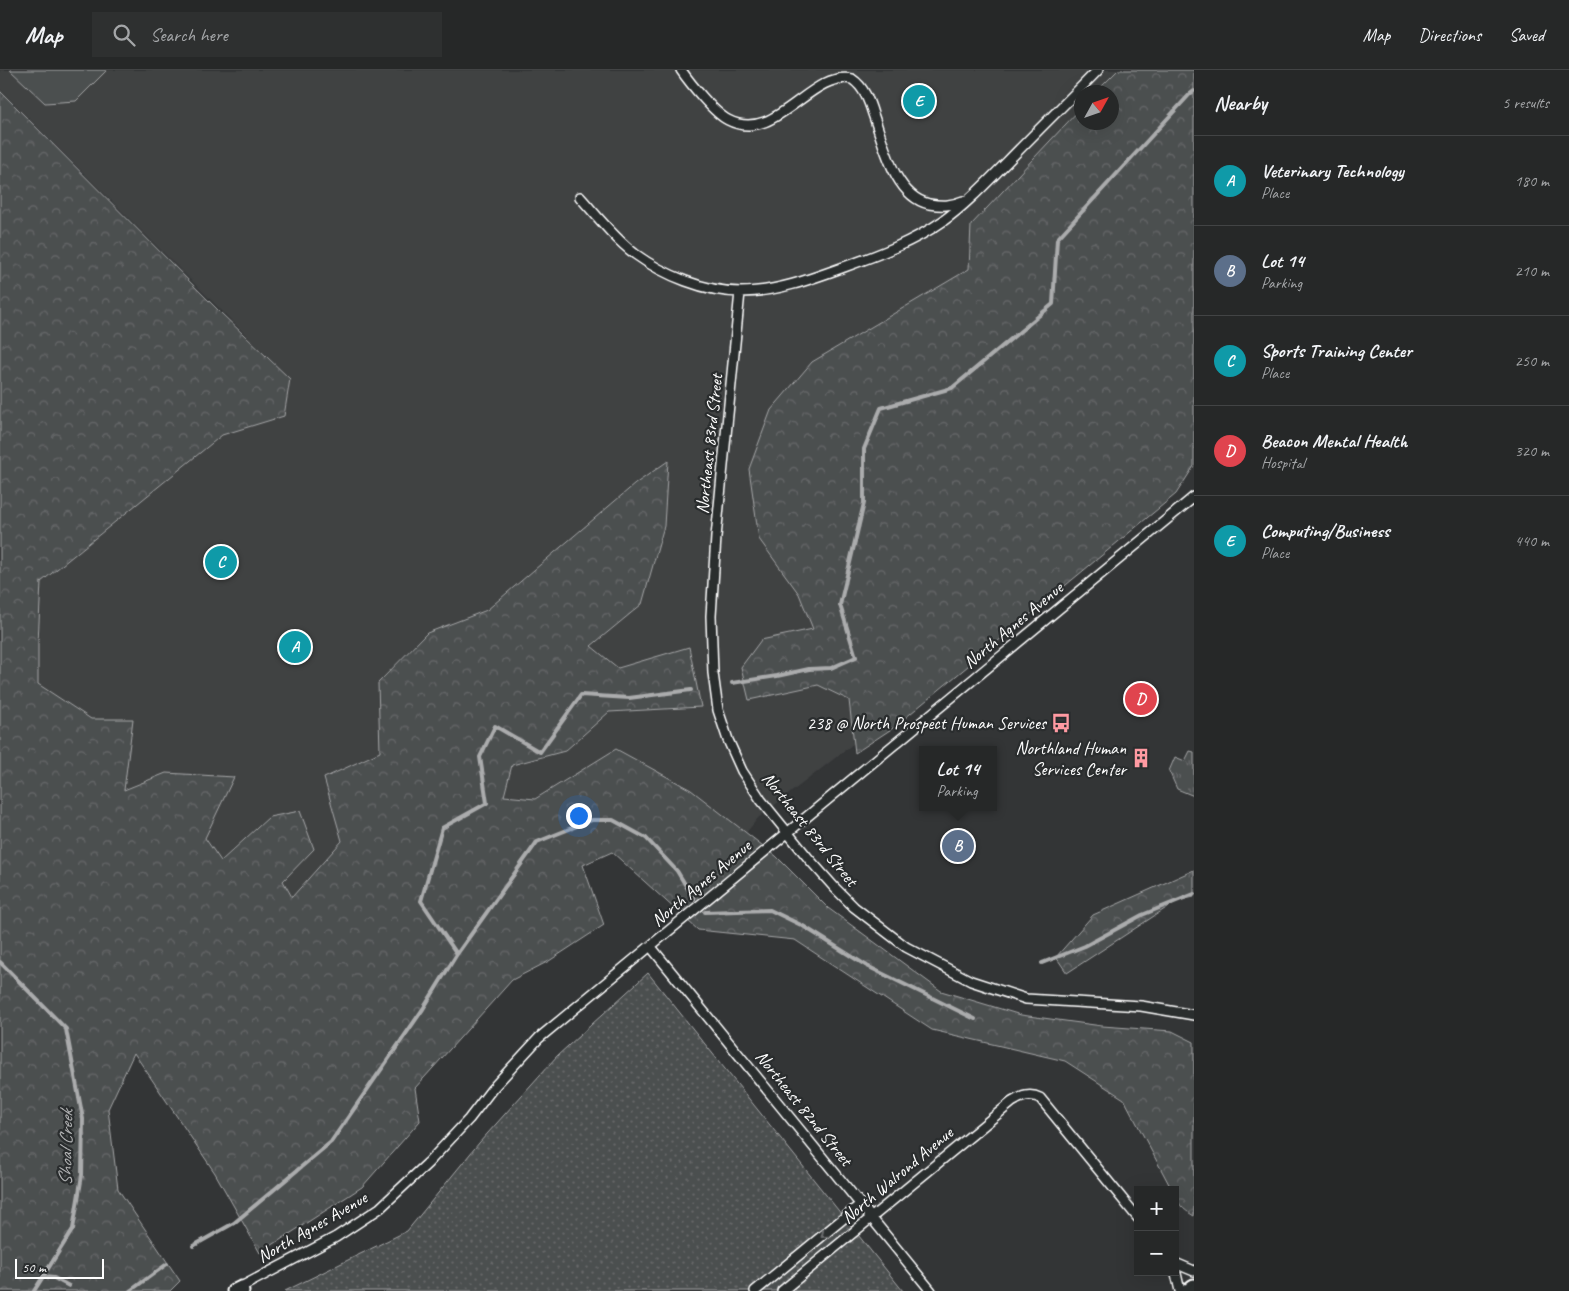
<!DOCTYPE html>
<html lang="en">
<head>
<meta charset="utf-8">
<style>
	:root { --surface:#262828; --page:#2e3030; --text:#f1f3f6; --muted:#a4a6a8; --line:#424445; --accent:#ff9aa2 }
	body { margin:0; font-family:Caveat,sans-serif; background:var(--page); color:var(--text) }
	.controls { position:absolute; right:15px; bottom:15px; display:grid; overflow:hidden; border-radius:0px; box-shadow:0 5px 20px #0002 }
	.controls button { width:45px; height:45px; display:grid; place-items:center; padding:0; border:0; border-bottom:1px solid var(--line); background:var(--surface); color:var(--text); font:25px sans-serif }
	.compass { position:absolute; left:1074px; top:15px; width:45px; height:45px; border-radius:50%; background:var(--surface); box-shadow:0 5px 20px #0002; rotate:50deg }
	.scale { position:absolute; left:15px; bottom:12px; width:89px; box-sizing:border-box; padding-left:5px; border:2px solid #fff; border-top:0; font-size:14px; line-height:18px; white-space:nowrap; color:#fff; -webkit-text-stroke:4px #2a2d2e; paint-order:stroke }
	.you { position:absolute; left:578px; top:745px; width:18px; height:18px; margin:-12px; border:4px solid #fff; border-radius:50%; background:#1a73e8; box-shadow:0 0 0 8px #1a73e833 }
	.badge { display:grid; place-items:center; width:32px; height:32px; border-radius:50%; background:var(--accent); color:#fff; font-size:16px; font-weight:700 }
	.pin { position:absolute; translate:-50% -50%; border:2px solid #fff; box-shadow:0 1px 5px #0006 }
	.popup { position:absolute; left:919px; top:676px; width:78px; height:65px; box-sizing:border-box; display:grid; place-content:center; border-radius:0px; background:var(--surface); filter:drop-shadow(0 1px 4px #0005); font-size:16px; white-space:nowrap; color:var(--muted) }
	.popup b { font-size:19px; color:var(--text) }
	.popup::after { content:''; position:absolute; left:50%; top:100%; margin-left:-10px; border:10px solid transparent; border-top-color:var(--surface) }
	.list { margin:0; padding:0; list-style:none }
	h2 { display:flex; justify-content:space-between; align-items:center; height:65px; margin:0; padding:0 20px; font-size:21px }
	h2 small { font-size:16px; font-weight:400; color:var(--muted) }
	.list li { display:grid; grid-template-columns:32px 1fr auto; gap:15px; align-items:center; box-sizing:border-box; height:90px; padding:0 20px; border-top:1px solid var(--line) }
	.list b { display:block; font-size:19px; white-space:nowrap }
	.list p { margin:0; font-size:16px; white-space:nowrap; color:var(--muted) }
	.list em { font-size:16px; font-style:normal; color:var(--muted) }
	.icon { flex:none; width:28px; height:28px; fill:none; stroke:currentColor; stroke-width:2; stroke-linecap:round; stroke-linejoin:round }
	.map { position:relative; flex:none; width:1194px; height:1221px; overflow:hidden }
	header { display:flex; align-items:center; gap:30px; box-sizing:border-box; height:70px; padding:0 25px; background:var(--surface); border-bottom:1px solid var(--line) }
	header strong { font-size:24px }
	nav { display:flex; gap:28px; margin-inline-start:auto; font-size:18px }
	.search { width:350px; height:45px; background:var(--page); display:flex; align-items:center; gap:12px; box-sizing:border-box; padding:0 18px; border-radius:0px; color:var(--muted); font-size:19px }
	main { display:flex }
	aside { flex:1; background:var(--surface) }
	.map>svg:first-child { display:block }
	.built { fill:#404243; fill-rule:evenodd }
	.grass { fill:url(#grass-dots); stroke:#a6a7a8 }
	.forest { fill:url(#forest-crowns); stroke:#a6a7a8 }
	.park { fill:url(#park-tufts); stroke:#a6a7a8 }
	.pitch { fill:#4c4f50; stroke:#a6a7a8 }
	.lines { fill:none; stroke-linecap:round; stroke-linejoin:round }
	.stream { stroke:#abacad; stroke-width:4 }
	.minor-casing { stroke:#fff; stroke-width:12 }
	.tertiary-casing { stroke:#fff; stroke-width:15 }
	.primary-casing { stroke:#fff; stroke-width:19 }
	.minor { stroke:#2a2d2e; stroke-width:9 }
	.tertiary { stroke:#2a2d2e; stroke-width:11 }
	.primary { stroke:#2a2d2e; stroke-width:15 }
	.oneway { stroke:#6a6c6d }
	.labels { text-anchor:middle; stroke-width:4.5; stroke-linejoin:round; paint-order:stroke }
	.street-label { font-size:18px; fill:#fff; stroke:#2a2d2e }
	.poi-label { font-size:18px; fill:#fff; stroke:#2a2d2e; text-anchor:end }
	.water-label { font-size:19px; font-style:italic; fill:#b2b3b4; stroke:#2a2d2e }
</style>
</head>
<body>
<header>
<strong>Map</strong>
<div class="search"><svg class="icon" aria-label="search" viewBox="0 0 24 24"><circle cx="10" cy="10" r="6"/><path d="M15 15l6 6"/></svg>Search here</div>
<nav><a>Map</a><a>Directions</a><a>Saved</a></nav>
</header>
<main>
<div class="map">
<svg width="1194" height="1221" viewBox="0 0 1194 1221">
	<defs>
		<pattern id="grass-dots" width="8" height="8" patternUnits="userSpaceOnUse" patternTransform="scale(1.25)"><rect width="8" height="8" fill="#4c4f50"/><path d="M2 2h.1M6 6h.1" fill="none" stroke="#67696a" stroke-width="1.8" stroke-linecap="round"/></pattern>
		<pattern id="forest-crowns" width="20" height="18" patternUnits="userSpaceOnUse" patternTransform="scale(1.25)"><rect width="20" height="18" fill="#4c4f50"/><path d="M2 6a3 3 0 1 1 6 0M12 15a3 3 0 1 1 6 0" fill="none" stroke="#67696a"/></pattern>
		<pattern id="park-tufts" width="24" height="20" patternUnits="userSpaceOnUse" patternTransform="scale(1.25)"><rect width="24" height="20" fill="#4c4f50"/><path d="M3 7l-1-3M5 7V3M7 7l1-3M15 17l-1-3M17 17v-4M19 17l1-3" fill="none" stroke="#67696a"/></pattern>
	</defs>
	<rect width="100%" height="100%" fill="#333536"/>
	<filter id="ink" filterUnits="userSpaceOnUse"><feTurbulence type="fractalNoise" baseFrequency=".02" numOctaves="2"/><feDisplacementMap in="SourceGraphic" scale="10" xChannelSelector="R" yChannelSelector="G"/><feConvolveMatrix kernelMatrix="1 2 1 2 8 2 1 2 1" color-interpolation-filters="sRGB"/></filter>
	<g filter="url(#ink)">
		<path class="built" d="M0 0H1194L862 667 758 748 746 763 697 725 616 679 535 729 504 726 512 695 565 681 609 642 700 637 689 578 618 598 591 576 642 534 664 456 668 392 635 414 487 540 427 563 378 612 380 682 324 708 342 771 292 827 282 811 269 747 221 791 205 768 166 703 124 720 91 649 38 614V573L41 512 222 365 284 346 290 309 0 20ZM1082 22H1112V52H1082Z"/>
		<path class="grass" d="M648 903 903 1221H285L407 1161 479 1073 557 986Z"/>
		<path class="forest" d="M1118 0H1194V396L1176 424 893 658 855 683 849 630 818 615 749 630 741 597 761 570 813 559 799 524 759 469 749 399 771 340 812 292 969 199 971 155 1081 38 1082 52H1112V22H1096Z
			M0 21 221 243 290 309 284 346 222 365 41 512 38 573V614L91 649H133L124 720 166 703 234 707 205 768 221 791 269 747 300 741 314 779 283 811 292 827 342 771 324 708 380 682 378 613 427 563 487 540 635 414 668 391 664 456 642 534 591 576 618 598 689 577 701 637 609 642 565 681 512 695 504 726 535 729 616 679 691 720 776 786 828 838 941 921 1021 945 1102 956 1172 961 1194 972V1146C1184 1140 1175 1133 1175 1120H1172L1124 1029 1065 991 932 960 795 870 698 860 612 782 583 795 604 855 549 891 512 910 415 1018 420 1051 362 1117 260 1183 215 1103 134 983 108 1039 118 1119 180 1211 170 1221H0Z
			M1194 800V827L1177 831 1067 903 1056 887 1093 845Z"/>
		<path class="park" d="M1190 681 1194 682V726L1177 719 1169 701 1175 687 1185 691Z"/>
		<path class="pitch" d="M10 0H107L76 31 45 33Z"/>
		<g class="lines">
			<path class="stream" d="M732 613 777 606 809 599 831 598 856 587 840 535 864 433V379L881 338 952 318 1053 234 1057 169 1190 24 1194 21
				M705 842 770 840 803 856 867 896 975 949
				M457 884 537 772 592 750H613L646 768 677 801 694 829
				M0 892 66 959 83 1049 82 1105 73 1159 34 1221
				M1042 893 1085 876 1142 845 1194 824
				M193 1176 234 1153 331 1072 423 939 457 884 421 831 442 758 487 733 480 687 495 656 540 682 581 625 629 628 691 620
				M44 1207 54 1208 69 1216
				M130 1221 167 1194"/>
			<defs>
				<path id="minor" d="M681 0C690 13 714 43 728 50 776 75 810 0 852 9 864 17 869 31 873 44 884 74 894 126 929 134 942 136 951 136 963 131
					M580 127C597 146 614 168 635 184 664 205 705 222 741 222 776 222 811 209 844 197 878 185 913 172 943 151 967 134 987 112 1007 92 1037 61 1068 31 1098 0
					M740 222 716 467 711 546 713 603 718 640 728 670 742 701 761 730 809 789 834 817 854 837 906 877 971 911 1026 929 1141 936 1194 945
					M651 877 931 1221
					M1175 1193 1194 1201
					M1175 1199 1180 1221
					M241 1217 336 1167 380 1138 428 1093 469 1049 492 1019 539 968 1194 427
					M755 1221 861 1134
					M782 1221 1012 1032C1022 1026 1030 1023 1040 1028L1138 1148"/>
				<path id="tertiary" d="M233 1221 241 1217 243 1221"/>
				<path id="primary" d="M1189 1221 1194 1217"/>
			</defs>
			<use href="#minor" class="minor-casing"/>
			<use href="#tertiary" class="tertiary-casing"/>
			<use href="#primary" class="primary-casing"/>
			<use href="#minor" class="minor"/>
			<use href="#tertiary" class="tertiary"/>
			<use href="#primary" class="primary"/>
		</g>
		<defs><path id="oneway-chevron" d="M-2-3.5L2.5 0L-2 3.5" fill="none" stroke-width="1.6" stroke-linecap="round" stroke-linejoin="round" transform="scale(1.25)"/></defs>
		<use class="oneway" href="#oneway-chevron" transform="translate(824 1165) rotate(141)"/>
	</g>
	<defs>
		<symbol id="bus-bare" viewBox="-9 -9 18 18"><path d="M-5-6H5V4H4V6H2V4H-2V6H-4V4H-5ZM-3.5-4V0h7V-4ZM-3.5 1.2v1.5H-2V1.2ZM2 1.2v1.5H3.5V1.2Z" fill="#ff9aa2" stroke="#2a2d2e" stroke-width="2.5" paint-order="stroke"/></symbol>
		<symbol id="building-bare" viewBox="-9 -9 18 18"><path d="M-4-6H4V6H1V3H-1V6H-4ZM-2.5-4.3h1.7v1.8h-1.7ZM.8-4.3h1.7v1.8H.8ZM-2.5-1h1.7V.8h-1.7ZM.8-1h1.7V.8H.8Z" fill="#ff9aa2" stroke="#2a2d2e" stroke-width="2.5" paint-order="stroke"/></symbol>
	</defs>
	<g fill-rule="evenodd">
		<use href="#bus-bare" x="1047" y="639" width="28" height="28"/>
		<use href="#building-bare" x="1127" y="674" width="28" height="28"/>
	</g>
	<g class="labels">
		<g class="street-label">
			<text transform="translate(709 374) rotate(-84)" y="6">Northeast 83rd Street</text>
			<text transform="translate(1013 555) rotate(-40)" y="6">North Agnes Avenue</text>
			<text transform="translate(810 759) rotate(51)" y="6">Northeast 83rd Street</text>
			<text transform="translate(701 813) rotate(-40)" y="6">North Agnes Avenue</text>
			<text transform="translate(804 1038) rotate(51)" y="6">Northeast 82nd Street</text>
			<text transform="translate(897 1105) rotate(-40)" y="6">North Walrond Avenue</text>
			<text transform="translate(312 1157) rotate(-30)" y="6">North Agnes Avenue</text>
		</g>
		<g class="poi-label">
			<text x="1046" y="659">238 @ North Prospect Human Services</text>
			<text x="1126" y="684">Northland Human<tspan x="1126" dy="21">Services Center</tspan></text>
		</g>
		<g class="water-label">
			<text transform="translate(65 1078) rotate(-89)" y="7">Shoal Creek</text>
		</g>
	</g>
</svg>
<div class="controls">
<button>+</button>
<button>−</button>
</div>
<svg class="compass" viewBox="-18 -18 36 36"><path d="M0-13l5 13h-10z" fill="#e53935"/><path d="M0 13l5-13h-10z" fill="#a4a6a8"/></svg>
<div class="scale">50 m</div>
<div class="you"></div>
<div class="pin badge" style="left:295px;top:577px;background:#0f9aa8">A</div>
<div class="pin badge" style="left:958px;top:776px;background:#5c6f8a">B</div>
<div class="popup"><b>Lot 14</b>Parking</div>
<div class="pin badge" style="left:221px;top:492px;background:#0f9aa8">C</div>
<div class="pin badge" style="left:1141px;top:629px;background:#e0444e">D</div>
<div class="pin badge" style="left:919px;top:31px;background:#0f9aa8">E</div>
</div>
<aside>
<h2>Nearby<small>5 results</small></h2>
<ul class="list">
<li><span class="badge" style="background:#0f9aa8">A</span><div><b>Veterinary Technology</b><p>Place</p></div><em>180 m</em></li>
<li><span class="badge" style="background:#5c6f8a">B</span><div><b>Lot 14</b><p>Parking</p></div><em>210 m</em></li>
<li><span class="badge" style="background:#0f9aa8">C</span><div><b>Sports Training Center</b><p>Place</p></div><em>250 m</em></li>
<li><span class="badge" style="background:#e0444e">D</span><div><b>Beacon Mental Health</b><p>Hospital</p></div><em>320 m</em></li>
<li><span class="badge" style="background:#0f9aa8">E</span><div><b>Computing/Business</b><p>Place</p></div><em>440 m</em></li>
</ul>
</aside>
</main>
</body>
</html>
